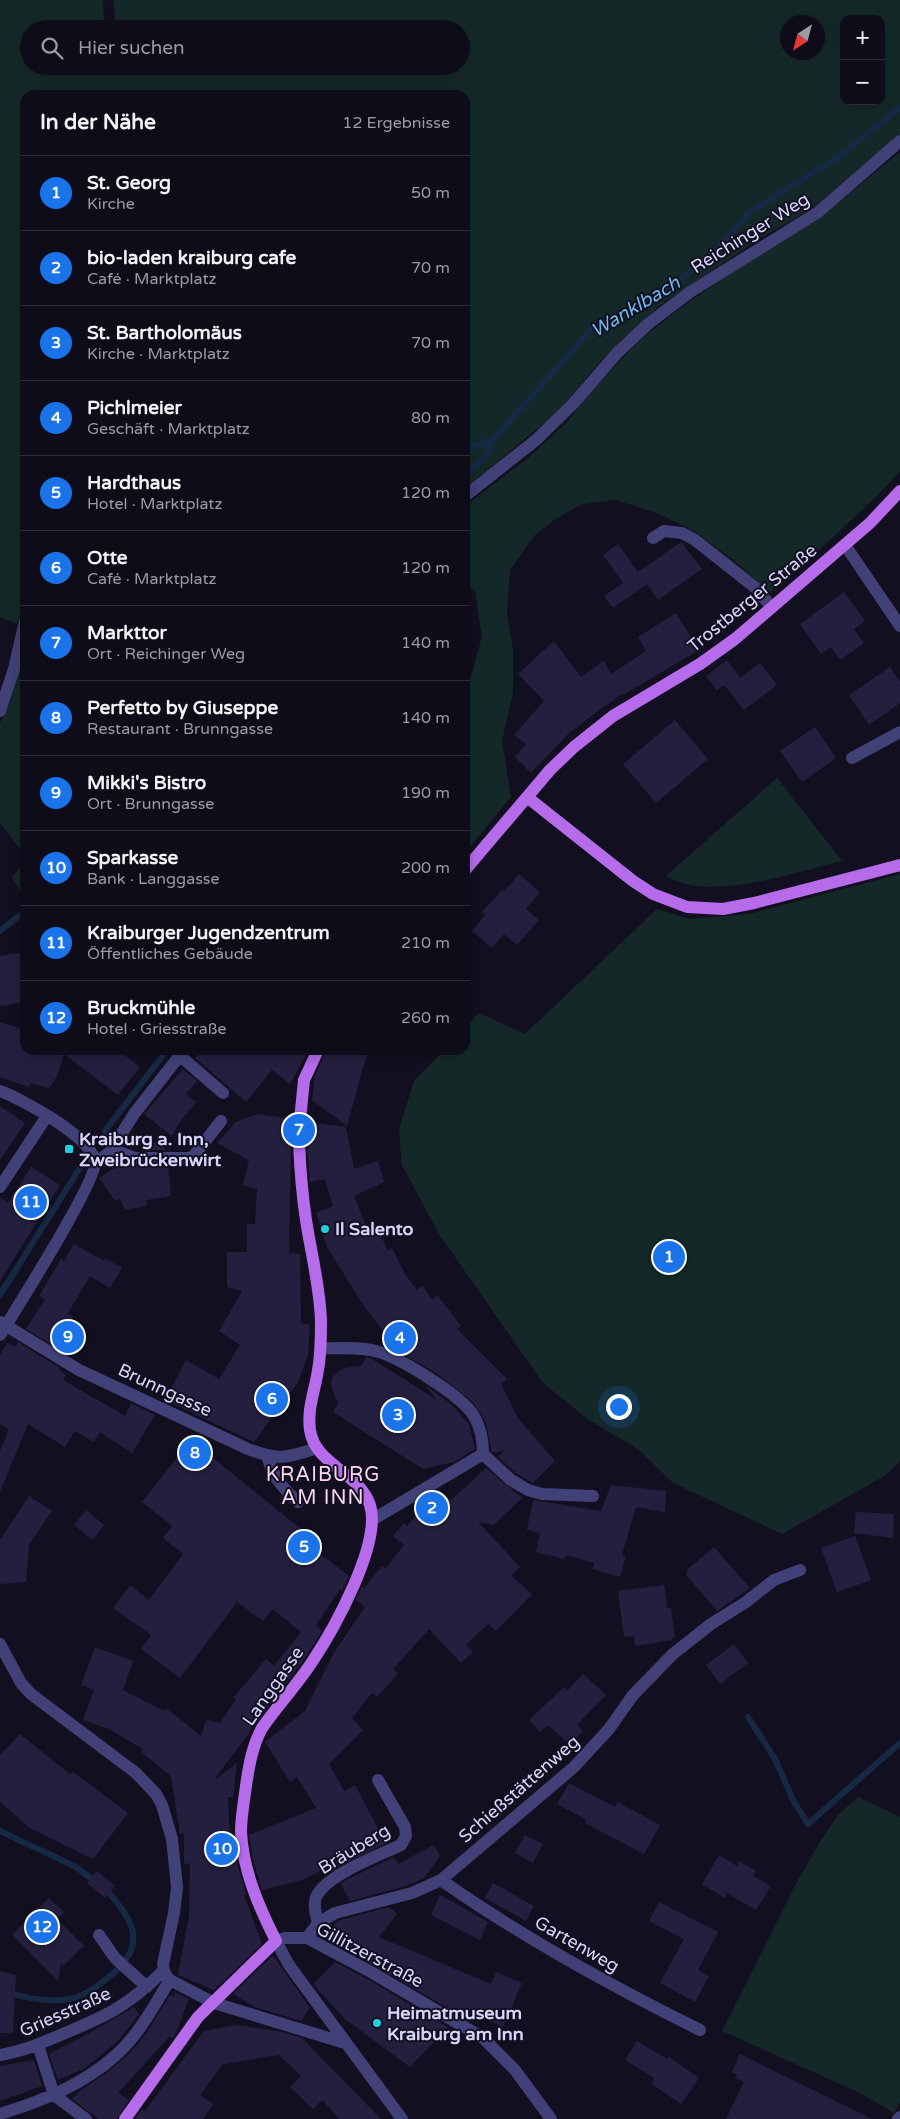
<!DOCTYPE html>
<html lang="de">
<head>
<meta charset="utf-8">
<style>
	:root { --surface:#0e0c18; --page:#171521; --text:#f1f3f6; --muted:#9b9ba2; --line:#2e2c37; --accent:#1a73e8 }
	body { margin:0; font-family:"Varela Round",sans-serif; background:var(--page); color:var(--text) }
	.controls { position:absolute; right:15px; top:15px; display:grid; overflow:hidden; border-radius:10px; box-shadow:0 2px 12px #0003 }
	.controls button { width:45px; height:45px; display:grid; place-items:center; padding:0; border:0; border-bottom:1px solid var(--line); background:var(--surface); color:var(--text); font:25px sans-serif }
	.compass { position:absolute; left:780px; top:15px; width:45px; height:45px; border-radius:50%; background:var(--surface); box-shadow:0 2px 12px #0003; rotate:216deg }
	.you { position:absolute; left:618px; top:1406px; width:18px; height:18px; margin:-12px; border:4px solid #fff; border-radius:50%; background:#1a73e8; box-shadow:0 0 0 8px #1a73e833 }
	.badge { display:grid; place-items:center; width:32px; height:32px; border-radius:50%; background:var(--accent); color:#fff; font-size:16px; font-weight:700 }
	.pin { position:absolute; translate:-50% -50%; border:2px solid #fff; box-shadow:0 1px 5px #0006 }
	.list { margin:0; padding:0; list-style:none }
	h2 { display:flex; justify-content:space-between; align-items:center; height:65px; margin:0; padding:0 20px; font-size:21px }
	h2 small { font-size:16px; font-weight:400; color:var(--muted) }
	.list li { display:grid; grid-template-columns:32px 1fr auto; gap:15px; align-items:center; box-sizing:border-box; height:75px; padding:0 20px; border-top:1px solid var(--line) }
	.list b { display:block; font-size:19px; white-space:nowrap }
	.list p { margin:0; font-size:16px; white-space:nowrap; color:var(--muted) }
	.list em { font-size:16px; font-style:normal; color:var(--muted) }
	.icon { flex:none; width:28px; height:28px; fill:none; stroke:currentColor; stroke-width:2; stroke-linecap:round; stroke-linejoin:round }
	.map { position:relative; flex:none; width:900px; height:2119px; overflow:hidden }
	.search { position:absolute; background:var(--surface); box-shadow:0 2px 12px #0003; left:20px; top:20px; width:450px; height:55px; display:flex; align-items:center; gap:12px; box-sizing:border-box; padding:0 18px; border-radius:28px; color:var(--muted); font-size:19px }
	.panel { position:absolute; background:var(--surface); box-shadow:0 2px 12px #0003; left:20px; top:90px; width:450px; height:965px; border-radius:15px }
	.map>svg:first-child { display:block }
	.green { fill:#142927; fill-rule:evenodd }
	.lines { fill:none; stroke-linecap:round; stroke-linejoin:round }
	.stream { stroke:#162944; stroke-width:6 }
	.building { fill:#241f3e }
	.major-tunnel { stroke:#302e41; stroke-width:12; stroke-dasharray:12 6; stroke-linecap:butt }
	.minor { stroke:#414178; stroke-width:12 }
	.major { stroke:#b66bea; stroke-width:12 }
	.poi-dot { fill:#1fcfdb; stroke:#121020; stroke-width:2 }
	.labels { text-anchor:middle; stroke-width:4; stroke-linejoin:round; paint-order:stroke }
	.street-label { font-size:18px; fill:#d7d5f9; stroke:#121020 }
	.poi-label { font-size:18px; font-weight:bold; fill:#d7d5f9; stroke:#121020; text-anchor:start }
	.water-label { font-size:19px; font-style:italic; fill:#71b7eb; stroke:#121020 }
	.quarter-label { font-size:20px; letter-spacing:1px; fill:#f9d6ee; stroke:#121020 }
</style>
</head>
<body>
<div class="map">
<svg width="900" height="2119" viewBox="0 0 900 2119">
	<rect width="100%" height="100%" fill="#121020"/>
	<path class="green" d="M0 0H103L104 29H29V66H105L106 69 107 66H461V29H115L114 0H900V134L810 210 756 241 661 305 623 338 598 364 559 411 465 488V95H25V601L17 624 0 617ZM844 19H881V101H844ZM788 22H818V52H788Z
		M900 152V471C860 515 815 554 770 592L732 559 694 531 657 513 616 500 582 504 554 520 535 535 510 570 507 614 513 649V692L502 741 511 797 465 853V699L482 636 475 591 465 584V506L528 458 565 424 599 383 638 342 674 313 736 269 816 221Z
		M25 654V855L0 823V723L10 702Z
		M777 778 842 861C794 872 710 903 666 876Z
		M25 859V893L20 891 12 878Z
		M900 874V1461L886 1475 782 1534 673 1483 638 1449 589 1420 543 1383 439 1234 402 1165 399 1129 414 1081 444 1050H465V1028L479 1013 525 1034 657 909 689 919 749 914Z
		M858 1797 900 1817V2102L894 2113 860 2093 722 2031 797 1882 821 1840 839 1814Z"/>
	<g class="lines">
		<path class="stream" d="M465 454 474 446 492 441
			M465 475 483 459 492 441 592 328 667 291 713 253 751 211 834 160 900 108
			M0 931 25 911
			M105 1131 167 1050
			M0 1295 81 1166
			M748 1717 775 1759 794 1802 808 1824 900 1743
			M0 1831 74 1866 91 1878
			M0 1990C22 1997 46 2003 69 1999 83 1997 98 1986 109 1977 146 1947 137 1925 109 1893"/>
	</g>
	<path class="building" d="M681 542 702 569 658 600 647 584 613 608 604 596 623 583 603 555 618 544 638 572Z
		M844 592 865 621 854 629 864 643 840 660 831 647 821 654 800 624Z
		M676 613 699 650 623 695 622 694 602 708 568 734 531 773 515 757 526 744 514 735 544 701 518 674 554 641 581 677 604 661 611 674 646 651 638 637Z
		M727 660 740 678 760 663 777 685 744 710 724 685 717 690 706 676Z
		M890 667 900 682V703L869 725 849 695Z
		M675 720 708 759 656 803 623 764Z
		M815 727 836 758 802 782 780 751Z
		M519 874 540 892 526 909 539 920 517 945 504 934 492 948 472 931 485 915 482 912 502 890 504 892Z
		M20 953 25 984V1002L0 1006V956Z
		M0 1022 25 1030V1050H118L140 1067 118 1095 64 1054 57 1076 49 1088 30 1083 29 1087 0 1077Z
		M202 1050H309L290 1084 272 1070 246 1102 195 1058Z
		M326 1050H368L347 1126 312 1100 315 1076Z
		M183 1069 197 1081 186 1094 196 1102 179 1123 172 1136 144 1114Z
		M0 1106 25 1123 0 1160Z
		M257 1114 292 1119 293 1124 299 1128 304 1127 308 1122 346 1127 354 1169 378 1161 384 1182 354 1196 366 1226 373 1222 388 1250 392 1248 405 1274 417 1290 423 1285 432 1300 437 1295 461 1326 457 1329 507 1379 501 1384 517 1417 555 1461 533 1483 516 1473 498 1457 505 1450 494 1453 491 1450 486 1422 473 1402 435 1372 399 1352 364 1306 327 1247 316 1213 333 1206 325 1179 310 1182 307 1141 302 1134H294L291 1141 289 1253 300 1254 301 1323 310 1325 308 1355 298 1382 254 1442 165 1400 186 1360 219 1379 240 1345 219 1331 242 1291 227 1287V1252H247V1224H255L257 1189 243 1185 249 1160 217 1143 236 1122Z
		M163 1137 165 1150H143Z
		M124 1162 135 1166H168L171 1196 146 1200 147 1206 125 1210 120 1199 115 1201 99 1178Z
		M31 1167 60 1185 0 1281V1197L8 1203Z
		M662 1239 668 1242 684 1261 669 1273 653 1254 654 1246Z
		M74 1244 104 1261 105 1258 122 1268 110 1288 90 1276 68 1313 73 1317 70 1322 80 1328 75 1336 79 1339 69 1355 26 1329 45 1299 39 1296 61 1259 64 1261Z
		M18 1342 60 1368 59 1370 66 1375 63 1380 125 1416 131 1403 155 1415 132 1453 100 1432 94 1442 75 1431 65 1447 28 1424 0 1492V1451L9 1429 0 1424V1355L7 1343 15 1347Z
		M366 1357 372 1359 437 1400 425 1385 452 1405 469 1424 475 1449 454 1462 423 1469 333 1412 338 1403 332 1389 331 1382 333 1376 344 1368 361 1366Z
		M191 1440 323 1547 319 1553 349 1576 342 1591 340 1589 316 1625 322 1631 305 1658 255 1724 253 1722 250 1732 215 1778 216 1779 237 1763 233 1797H228L230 1842 234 1841 237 1863 246 1894 244 1895 262 1944 214 1990 178 1975 189 1916 190 1863 184 1864V1834H180L171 1776 141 1752 143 1749 109 1729 83 1720 94 1690 81 1685 95 1647 133 1661 123 1690 164 1711 166 1708 201 1736 206 1720 220 1723 236 1699 233 1698 266 1659 274 1666 301 1632 273 1609 263 1621 237 1602 180 1678 141 1649 151 1635 113 1608 130 1585 149 1600 183 1554 163 1538 172 1526 142 1502Z
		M486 1468 522 1498 494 1525 478 1522 520 1567 511 1576 532 1594 496 1631 488 1624 466 1645 473 1652 461 1663 429 1629 393 1669 398 1674 377 1697 372 1693 352 1718 363 1730 329 1764 344 1791 355 1785 386 1843 334 1869 332 1865 302 1880 262 1890 253 1859 249 1835 316 1808 297 1777 290 1782 265 1742 305 1711 335 1651 365 1607 356 1600 362 1586 364 1588 382 1566 385 1569 404 1545 393 1536 404 1523 407 1526 437 1491 439 1490 451 1500Z
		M611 1485 666 1491 665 1512 636 1507 622 1555 626 1556 620 1577 592 1569 594 1563 566 1555 564 1559 536 1552 540 1533 527 1530 533 1500 601 1511Z
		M29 1496 52 1511 29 1545 26 1582 0 1584V1540Z
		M86 1510 104 1525 93 1540 74 1525Z
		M856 1512 894 1514 893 1538 854 1533Z
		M855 1536 871 1580 837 1592 821 1548Z
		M714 1547 750 1588 717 1611 687 1576V1570Z
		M664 1585 667 1608H671L675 1638H672V1640L635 1646 634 1636 624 1637 618 1591Z
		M734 1644 748 1663 720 1684 706 1665Z
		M583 1674 606 1695 577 1725 583 1731 570 1745 548 1725 540 1732 529 1720 564 1687 567 1691Z
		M20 1734 70 1774 73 1772 128 1813 93 1859 30 1828 0 1802V1755Z
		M569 1783 615 1807 618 1802 660 1825 644 1854 585 1823 587 1820 557 1804Z
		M525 1835 543 1844 533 1863 515 1853Z
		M434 1845 440 1856 424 1878 409 1885 350 1901 341 1884 346 1880 394 1857 398 1864Z
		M719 1855 737 1866 739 1861 756 1871 753 1876 771 1886 756 1910 727 1893 725 1898 702 1884Z
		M97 1871 115 1886 105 1898 87 1883Z
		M493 1883 534 1906 526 1921 485 1898Z
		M440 1895 488 1922 480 1940 431 1915Z
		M49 1898 64 1912 57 1919 84 1946 63 1966 61 1962 58 1981 12 1935Z
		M659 1902 718 1932 698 1970 709 1976 695 2002 660 1983 684 1939 649 1921Z
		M389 1907 397 1914 379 1937 491 1984 496 1972 522 1983 503 2027 464 2010 460 2015 326 1938 337 1921Z
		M271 1957H274L310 2008 301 2021 255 2007 233 1994Z
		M335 1962 367 1979 448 2027 410 2067 345 2019 313 1984Z
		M0 1971 16 1975 13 2033H0Z
		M175 1992 189 1999 175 2035 173 2038 169 2037 118 2093 129 2100 117 2119H99L72 2099 80 2091 108 2072 130 2053 146 2034 170 1995 174 1997Z
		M134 2007 139 2014 118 2041 85 2068 58 2080 49 2054 84 2036Z
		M236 2025 283 2032 302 2038 381 2119H340L322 2100 313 2109 290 2087 301 2076 279 2055 223 2064 200 2095 213 2104 203 2119H135L142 2109 145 2111 204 2031Z
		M637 2041 667 2059 669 2057 699 2078 681 2104 652 2084 654 2078 625 2060Z
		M740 2054 754 2061 872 2119H726L744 2082 735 2078 737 2075 732 2072Z
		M34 2060 42 2086 0 2101V2066Z"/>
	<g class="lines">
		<path class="major-tunnel" d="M299 1141 300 1120"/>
		<path class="minor" d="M465 496 536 440 573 404 617 353 648 324 690 292 817 213 900 141
			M653 538 664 531 682 533 695 540 757 589 771 607
			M845 545 900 626
			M0 711 14 669 25 621
			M852 758 900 732
			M179 1055 223 1093
			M0 1091C22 1099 92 1137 95 1162 97 1181 15 1311 0 1335
			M110 1152 116 1151 135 1158H192L221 1121
			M95 1163 110 1152 134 1114 184 1050
			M0 1187 47 1116
			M0 1322 79 1370 248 1449C279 1461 286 1458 317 1448
			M321 1348C340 1349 361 1346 379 1352 402 1359 462 1396 474 1416 481 1428 483 1441 483 1454L511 1480 528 1490 542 1494 593 1496
			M267 1456C274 1479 281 1486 298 1502
			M372 1520 483 1454
			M0 1644 21 1683 31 1694 136 1773 156 1794 162 1805 172 1839 177 1887 174 1913 163 1964C163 1971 165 1975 170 1980L214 2003 345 2043
			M441 1880C522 1937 611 1986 700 2030
			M318 1923C316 1915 313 1905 316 1897 326 1875 380 1855 401 1845L406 1836 405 1827 378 1780
			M99 1935 115 1958 147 1987
			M307 1938 318 1923 335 1913 412 1893 441 1880 574 1767 609 1729 633 1695 673 1654 711 1624 746 1602 774 1580 800 1570
			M38 2045 54 2095 86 2119
			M0 2055C19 2052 34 2046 51 2039 99 2019 126 2009 163 1971
			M0 2114C42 2101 83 2085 116 2055 139 2035 154 2005 170 1980
			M402 2119 289 1965 276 1941 285 1938H307L371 1972 483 2038 515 2070 551 2119
			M898 2119 900 2117"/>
		<path class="major" d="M527 797 633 881 653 894 687 907 723 909 754 903 900 865
			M465 870 550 770 574 747 613 716 700 664 735 639 870 523 900 491
			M300 1120 304 1080 318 1050
			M125 2119 198 2017 276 1941C259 1907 243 1871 241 1832 241 1817 244 1801 246 1786 249 1765 252 1747 262 1728 278 1705 297 1685 312 1662 334 1629 382 1543 370 1505 359 1472 315 1465 310 1430 307 1408 315 1391 318 1370 321 1354 321 1338 321 1321 320 1287 311 1253 306 1220 302 1194 300 1168 299 1141"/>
	</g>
	<g class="poi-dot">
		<rect x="64" y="1144" width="10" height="10" rx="2.5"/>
		<circle cx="325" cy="1229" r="5"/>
		<circle cx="377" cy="2023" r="5"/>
	</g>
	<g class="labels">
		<g class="street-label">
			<text transform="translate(750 233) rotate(-32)" y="6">Reichinger Weg</text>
			<text transform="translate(752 598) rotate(-39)" y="6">Trostberger Straße</text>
			<text transform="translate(165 1390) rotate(25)" y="6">Brunngasse</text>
			<text transform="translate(273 1686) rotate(-55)" y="6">Langgasse</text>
			<text transform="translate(519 1789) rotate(-41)" y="6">Schießstättenweg</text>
			<text transform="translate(354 1849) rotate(-31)" y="6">Bräuberg</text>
			<text transform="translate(577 1944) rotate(30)" y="6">Gartenweg</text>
			<text transform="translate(370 1955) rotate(28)" y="6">Gillitzerstraße</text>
			<text transform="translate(65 2012) rotate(-24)" y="6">Griesstraße</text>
		</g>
		<g class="poi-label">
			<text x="79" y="1145">Kraiburg a. Inn,<tspan x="79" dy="21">Zweibrückenwirt</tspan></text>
			<text x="335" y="1235">Il Salento</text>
			<text x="387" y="2019">Heimatmuseum<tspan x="387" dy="21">Kraiburg am Inn</tspan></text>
		</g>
		<g class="water-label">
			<text transform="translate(635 306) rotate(-31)" y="7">Wanklbach</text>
		</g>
		<g class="quarter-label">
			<text x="323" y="1481">KRAIBURG<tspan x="323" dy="23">AM INN</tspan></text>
		</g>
	</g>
</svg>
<div class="controls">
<button>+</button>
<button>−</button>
</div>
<svg class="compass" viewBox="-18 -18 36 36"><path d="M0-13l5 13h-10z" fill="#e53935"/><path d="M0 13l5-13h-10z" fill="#9b9ba2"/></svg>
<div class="you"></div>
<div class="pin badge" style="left:669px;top:1257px">1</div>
<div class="pin badge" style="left:432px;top:1508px">2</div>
<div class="pin badge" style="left:398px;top:1415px">3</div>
<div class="pin badge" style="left:400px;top:1338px">4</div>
<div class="pin badge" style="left:304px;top:1547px">5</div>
<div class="pin badge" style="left:272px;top:1399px">6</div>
<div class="pin badge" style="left:299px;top:1130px">7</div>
<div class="pin badge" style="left:195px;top:1453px">8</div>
<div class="pin badge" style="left:68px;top:1337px">9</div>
<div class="pin badge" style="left:222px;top:1849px">10</div>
<div class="pin badge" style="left:31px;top:1202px">11</div>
<div class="pin badge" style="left:42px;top:1927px">12</div>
<div class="search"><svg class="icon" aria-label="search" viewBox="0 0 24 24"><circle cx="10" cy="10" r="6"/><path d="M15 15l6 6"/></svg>Hier suchen</div>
<section class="panel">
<h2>In der Nähe<small>12 Ergebnisse</small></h2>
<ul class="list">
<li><span class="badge">1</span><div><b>St. Georg</b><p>Kirche</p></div><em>50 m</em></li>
<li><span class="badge">2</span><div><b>bio-laden kraiburg cafe</b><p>Café · Marktplatz</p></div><em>70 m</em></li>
<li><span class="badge">3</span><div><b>St. Bartholomäus</b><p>Kirche · Marktplatz</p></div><em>70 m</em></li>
<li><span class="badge">4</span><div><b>Pichlmeier</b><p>Geschäft · Marktplatz</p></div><em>80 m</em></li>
<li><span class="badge">5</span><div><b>Hardthaus</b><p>Hotel · Marktplatz</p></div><em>120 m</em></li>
<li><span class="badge">6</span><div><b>Otte</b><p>Café · Marktplatz</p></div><em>120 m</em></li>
<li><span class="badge">7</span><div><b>Markttor</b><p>Ort · Reichinger Weg</p></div><em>140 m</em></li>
<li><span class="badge">8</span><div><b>Perfetto by Giuseppe</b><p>Restaurant · Brunngasse</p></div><em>140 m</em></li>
<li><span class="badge">9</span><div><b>Mikki's Bistro</b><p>Ort · Brunngasse</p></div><em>190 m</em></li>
<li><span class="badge">10</span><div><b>Sparkasse</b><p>Bank · Langgasse</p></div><em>200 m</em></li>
<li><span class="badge">11</span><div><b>Kraiburger Jugendzentrum</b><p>Öffentliches Gebäude</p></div><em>210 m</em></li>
<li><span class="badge">12</span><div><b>Bruckmühle</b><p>Hotel · Griesstraße</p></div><em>260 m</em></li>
</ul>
</section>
</div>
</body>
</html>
